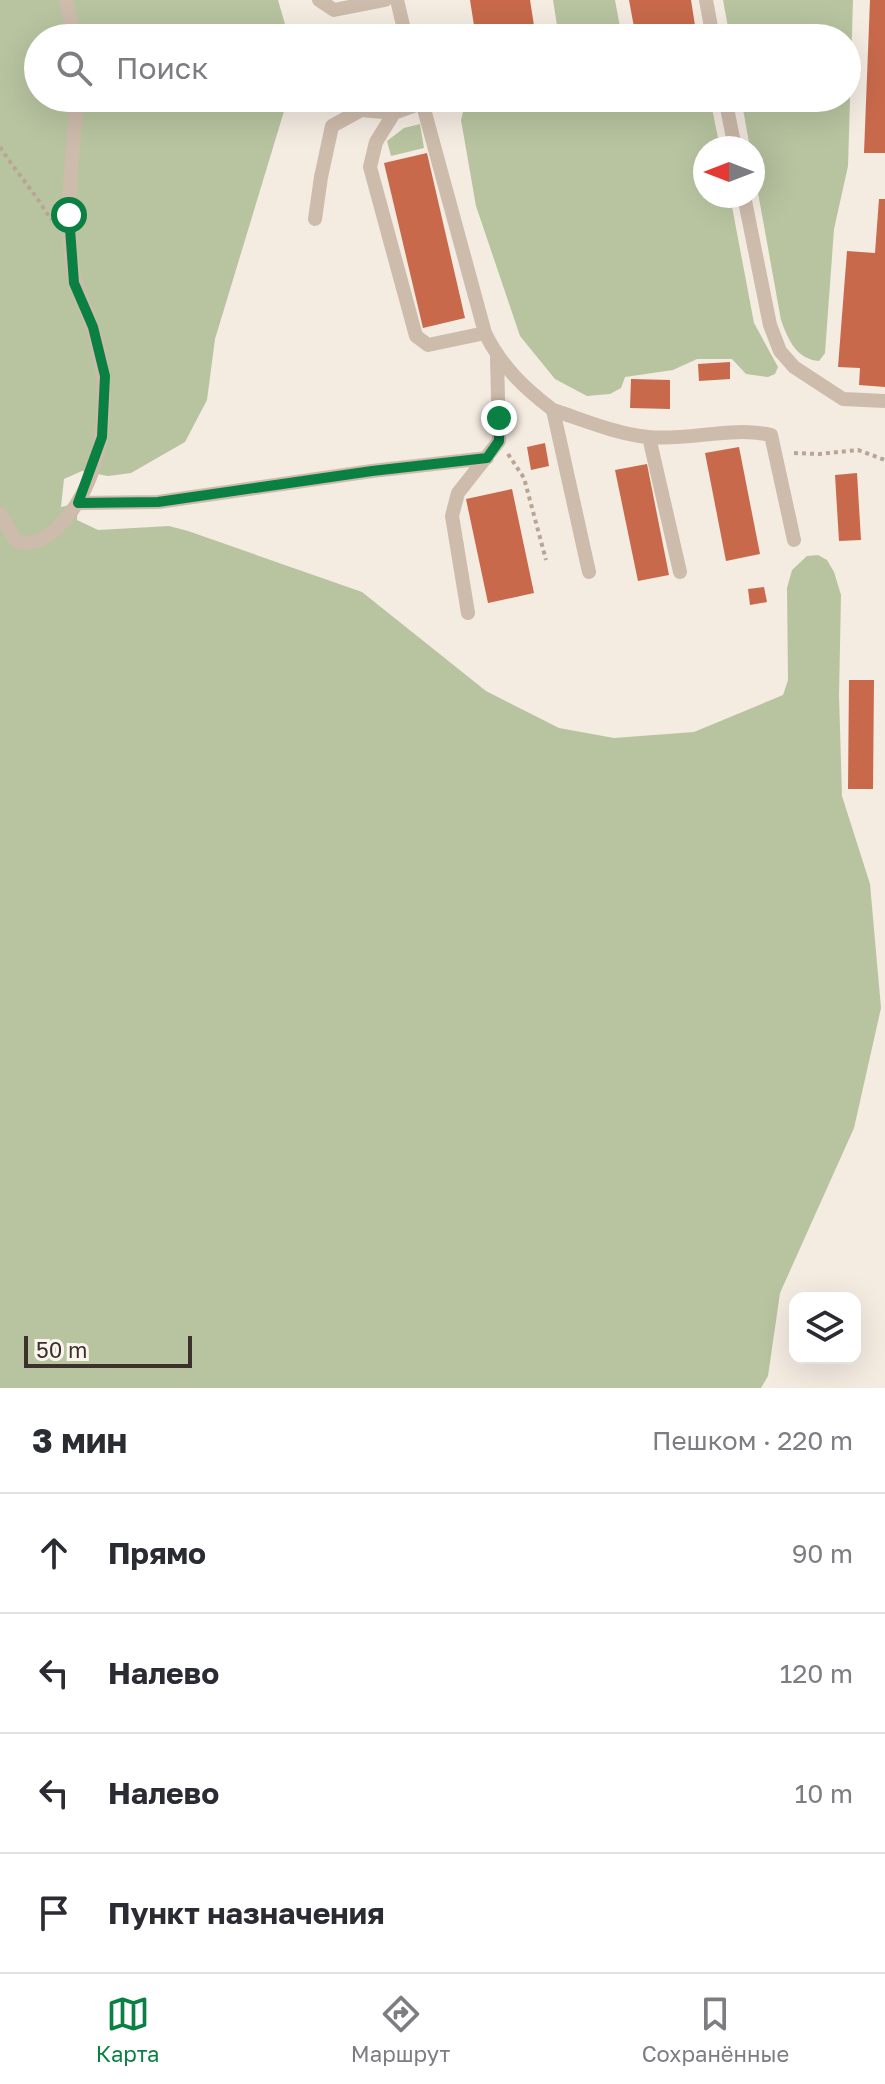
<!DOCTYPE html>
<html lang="ru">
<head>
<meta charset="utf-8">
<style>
	:root { --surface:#fff; --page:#f7f7f7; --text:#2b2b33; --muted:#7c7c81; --line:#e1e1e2; --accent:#0b8043 }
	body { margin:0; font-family:"Golos Text",sans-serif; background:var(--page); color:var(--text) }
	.controls { position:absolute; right:24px; bottom:24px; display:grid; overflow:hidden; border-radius:16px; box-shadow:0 8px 32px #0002 }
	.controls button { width:72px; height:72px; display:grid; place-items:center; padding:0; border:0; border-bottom:2px solid var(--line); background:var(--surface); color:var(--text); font:40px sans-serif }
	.compass { position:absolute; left:693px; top:136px; width:72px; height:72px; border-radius:50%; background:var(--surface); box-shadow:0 8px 32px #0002; rotate:270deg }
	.scale { position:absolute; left:24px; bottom:20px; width:168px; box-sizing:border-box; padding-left:8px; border:4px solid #3b302b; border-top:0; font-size:22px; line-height:28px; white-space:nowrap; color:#3b302b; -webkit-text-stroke:6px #fbf5ee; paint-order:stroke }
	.stop { position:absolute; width:24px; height:24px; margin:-18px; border:6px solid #0b8043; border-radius:50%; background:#fff }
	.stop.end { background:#0b8043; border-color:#fff; box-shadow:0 2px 8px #0008 }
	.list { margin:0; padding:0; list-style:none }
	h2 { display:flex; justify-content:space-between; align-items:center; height:104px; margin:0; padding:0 32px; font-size:34px }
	h2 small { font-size:26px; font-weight:400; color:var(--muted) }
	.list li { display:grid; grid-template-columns:52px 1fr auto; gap:24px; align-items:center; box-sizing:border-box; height:120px; padding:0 32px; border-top:2px solid var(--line) }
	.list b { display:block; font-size:30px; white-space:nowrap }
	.list em { font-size:26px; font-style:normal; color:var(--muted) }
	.icon { flex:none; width:44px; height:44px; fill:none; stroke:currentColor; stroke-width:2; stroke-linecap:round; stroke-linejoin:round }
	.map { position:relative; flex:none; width:885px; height:1388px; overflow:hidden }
	.search { position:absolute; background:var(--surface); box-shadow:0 8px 32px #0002; left:24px; right:24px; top:24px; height:88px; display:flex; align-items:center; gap:20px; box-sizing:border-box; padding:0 28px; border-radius:44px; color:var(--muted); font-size:30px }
	.sheet { height:584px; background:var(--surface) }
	nav { display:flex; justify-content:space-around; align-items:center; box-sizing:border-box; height:112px; border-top:2px solid var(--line); background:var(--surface); font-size:22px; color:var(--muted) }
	nav a { display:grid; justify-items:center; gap:4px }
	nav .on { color:var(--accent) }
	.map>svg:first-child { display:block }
	.green { fill:#b8c4a0 }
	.building { fill:#c8694b }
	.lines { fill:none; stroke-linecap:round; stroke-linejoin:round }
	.path { stroke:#b9a596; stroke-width:4; stroke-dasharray:4 4; stroke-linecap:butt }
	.service { stroke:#cdbbac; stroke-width:14 }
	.route { stroke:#0b8043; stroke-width:10 }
</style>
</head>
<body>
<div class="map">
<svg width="885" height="1388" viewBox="0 0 885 1388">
	<rect width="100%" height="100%" fill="#f4ebe1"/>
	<path class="green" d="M0 0H278L289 38H38V98H288L215 339 207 400 185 442 131 473 108 476 82 471 64 479 61 507 78 503 77 520 98 530 169 526 188 531 362 592 486 691 559 728 614 738 694 732 783 695 788 680 787 588 792 570 807 556 818 555 827 560 834 572 841 595 839 695 842 796 870 884 881 1008 854 1128 780 1293 768 1376 761 1388H0Z
		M553 0H615L622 38H559Z
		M723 0H853L848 166 834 229 825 353 819 361C796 359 788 339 781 320L753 165V148H750L741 98H847V38H730Z
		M505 98H710L720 148H705V196H730L754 323 778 367 775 374 768 377 746 374 732 359H697L673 370 625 377 621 388 610 394 587 396 555 379 520 336 476 206 461 120 464 108 477 103Z
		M420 124 424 148 391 156 387 141 404 128Z"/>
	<path class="building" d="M470 0H530L536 38H476Z
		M629 0H691L697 38H636Z
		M870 0H885V153H864Z
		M427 153 465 318 423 328 384 163Z
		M879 199H885V387L859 385 860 368 838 367 847 251 875 253Z
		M730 362V379L699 381 698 364Z
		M631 379 670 380V409L630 408Z
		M545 443 549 466 531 470 527 447Z
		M739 447 760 554 726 561 705 453Z
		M647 464 669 575 638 581 615 470Z
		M857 473 861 540 839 541 835 475Z
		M512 489 534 593 488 603 466 499Z
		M764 587 767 602 750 605 748 589Z
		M849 680H874L873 789H848Z"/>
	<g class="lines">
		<path class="path" d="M0 147C16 172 36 194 51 220
			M794 453 819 454 858 450 885 460
			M508 454 524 478 546 560"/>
		<path class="service" d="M66 0 74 38
			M319 0 334 10 385 0
			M397 0 406 38
			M706 0 713 38
			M421 98 485 333C501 366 524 388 553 410L589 572
			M725 98 735 148
			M422 103 394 113 376 142 370 167 416 336 428 345 485 333
			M744 196 770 325 780 351 794 367 843 399 885 401
			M315 219 321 177 332 126 361 110 394 113
			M553 410C584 420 616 434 648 437 689 441 731 426 771 435L794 540
			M649 437 680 572
			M78 503 158 502 372 471 487 458
			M0 514 16 541C39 547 53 534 67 517 107 469 113 384 92 326 84 302 73 282 71 256 66 204 73 150 77 98
			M468 613 452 516 458 493 499 441 497 358"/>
	</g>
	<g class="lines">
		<path class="route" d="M69 215 74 283 93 327 105 376 102 437 78 503 158 502 372 471 487 458 499 441V418"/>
	</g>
</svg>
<div class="controls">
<button><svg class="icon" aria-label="layers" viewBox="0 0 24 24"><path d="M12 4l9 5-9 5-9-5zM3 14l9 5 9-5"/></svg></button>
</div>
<svg class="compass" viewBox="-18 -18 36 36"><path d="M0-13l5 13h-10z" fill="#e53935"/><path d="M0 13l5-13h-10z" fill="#7c7c81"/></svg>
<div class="scale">50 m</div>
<div class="stop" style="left:69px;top:215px"></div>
<div class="stop end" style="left:499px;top:418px"></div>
<div class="search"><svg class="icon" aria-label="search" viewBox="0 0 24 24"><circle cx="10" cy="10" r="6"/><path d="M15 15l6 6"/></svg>Поиск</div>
</div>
<section class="sheet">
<h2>3 мин<small>Пешком · 220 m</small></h2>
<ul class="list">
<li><svg class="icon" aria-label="ahead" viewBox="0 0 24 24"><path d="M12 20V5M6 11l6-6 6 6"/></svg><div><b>Прямо</b></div><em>90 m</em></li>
<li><svg class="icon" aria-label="left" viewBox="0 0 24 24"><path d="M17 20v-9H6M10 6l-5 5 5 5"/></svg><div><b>Налево</b></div><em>120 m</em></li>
<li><svg class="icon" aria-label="left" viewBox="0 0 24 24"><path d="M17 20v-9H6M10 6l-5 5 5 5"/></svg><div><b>Налево</b></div><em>10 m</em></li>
<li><svg class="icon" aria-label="arrive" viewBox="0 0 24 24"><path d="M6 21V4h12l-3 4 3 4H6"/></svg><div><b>Пункт назначения</b></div></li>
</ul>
</section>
<nav>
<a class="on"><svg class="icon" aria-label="map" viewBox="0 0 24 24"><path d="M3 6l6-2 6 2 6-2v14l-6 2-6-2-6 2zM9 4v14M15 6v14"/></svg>Карта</a>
<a><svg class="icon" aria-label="directions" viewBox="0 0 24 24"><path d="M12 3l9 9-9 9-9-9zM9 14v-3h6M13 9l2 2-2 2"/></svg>Маршрут</a>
<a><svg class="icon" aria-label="saved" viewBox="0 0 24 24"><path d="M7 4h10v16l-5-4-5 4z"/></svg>Сохранённые</a>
</nav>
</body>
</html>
